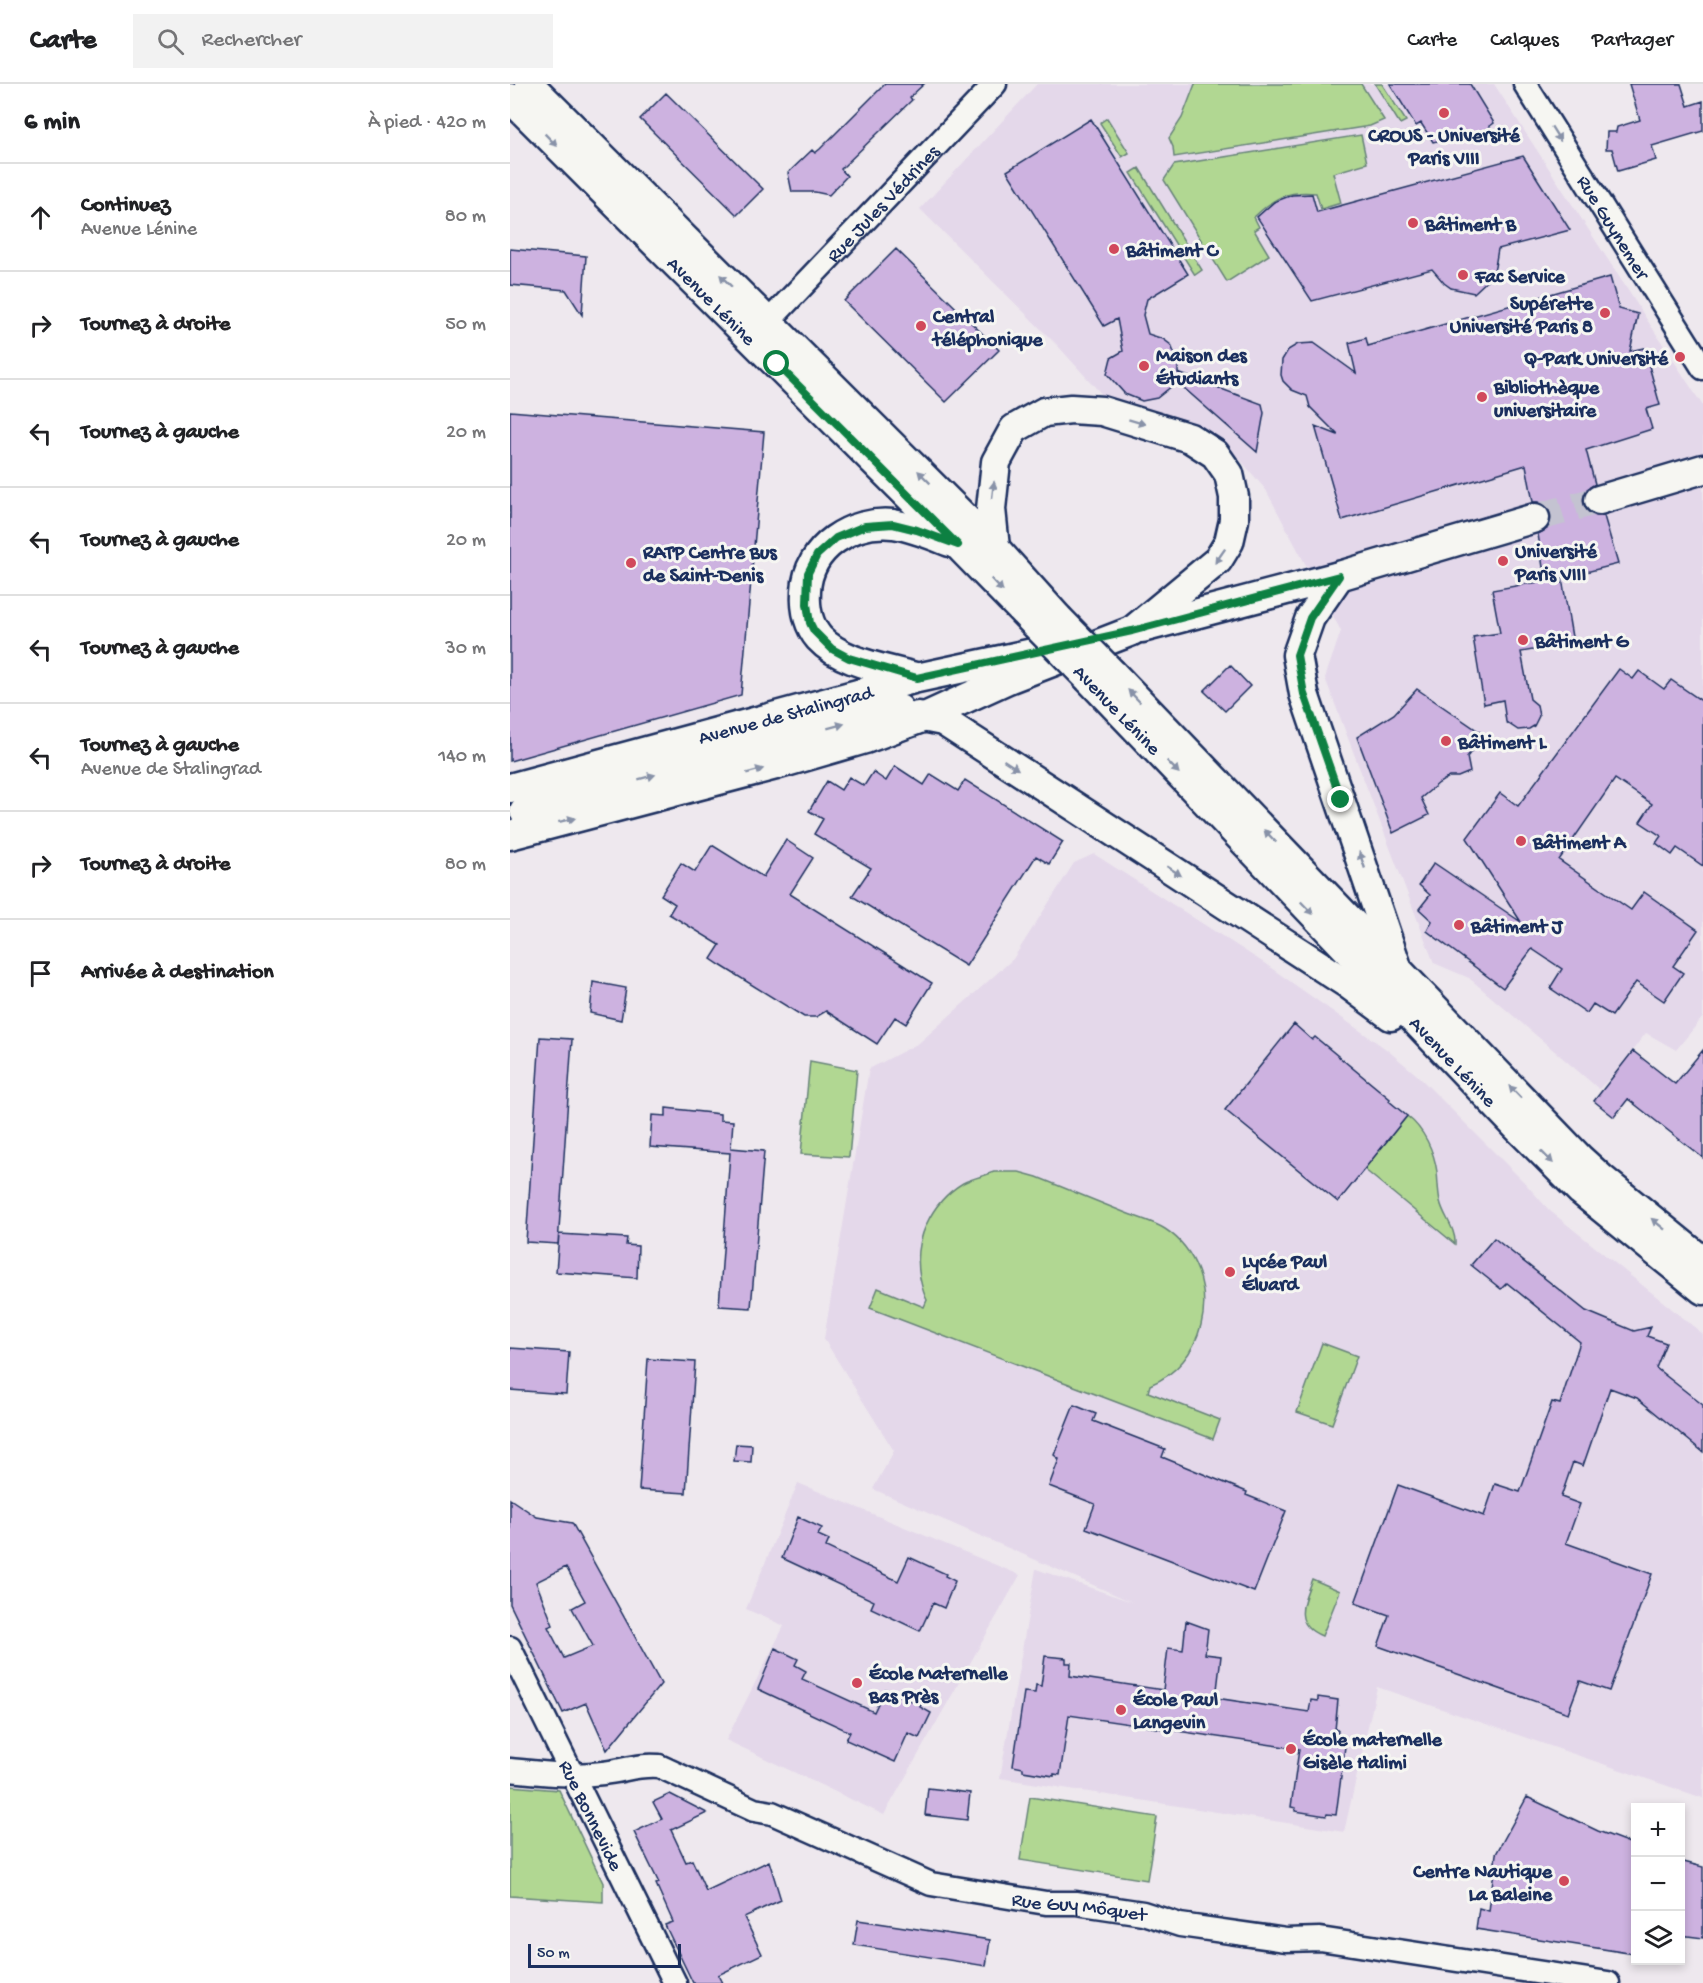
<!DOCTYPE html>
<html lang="fr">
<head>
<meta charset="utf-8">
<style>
	:root { --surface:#fff; --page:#f2f2f2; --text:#202124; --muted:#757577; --line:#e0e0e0 }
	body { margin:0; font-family:"Gochi Hand",sans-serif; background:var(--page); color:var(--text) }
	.controls { position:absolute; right:18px; bottom:18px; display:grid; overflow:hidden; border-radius:0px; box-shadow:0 3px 9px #0003 }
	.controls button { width:54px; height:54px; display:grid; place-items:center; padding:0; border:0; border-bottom:2px solid var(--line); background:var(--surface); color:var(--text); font:30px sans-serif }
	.scale { position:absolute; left:18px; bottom:15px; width:153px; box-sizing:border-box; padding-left:6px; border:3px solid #1b2f5e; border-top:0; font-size:16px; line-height:21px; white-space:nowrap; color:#1b2f5e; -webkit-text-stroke:4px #f6f6f2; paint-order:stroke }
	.stop { position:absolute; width:18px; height:18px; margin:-14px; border:4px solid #0b8043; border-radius:50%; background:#fff }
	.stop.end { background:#0b8043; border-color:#fff; box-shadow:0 2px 6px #0008 }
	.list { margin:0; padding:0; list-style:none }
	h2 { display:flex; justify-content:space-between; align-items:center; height:78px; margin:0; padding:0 24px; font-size:26px }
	h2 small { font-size:20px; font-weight:400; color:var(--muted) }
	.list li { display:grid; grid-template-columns:39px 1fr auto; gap:18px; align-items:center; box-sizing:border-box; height:108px; padding:0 24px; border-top:2px solid var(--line) }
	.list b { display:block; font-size:22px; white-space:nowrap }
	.list p { margin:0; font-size:20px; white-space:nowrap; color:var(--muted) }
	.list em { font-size:20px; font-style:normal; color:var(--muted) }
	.icon { flex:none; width:33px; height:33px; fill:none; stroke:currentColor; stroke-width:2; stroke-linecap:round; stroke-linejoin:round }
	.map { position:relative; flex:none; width:1193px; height:1899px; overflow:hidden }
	header { display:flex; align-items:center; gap:36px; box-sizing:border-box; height:84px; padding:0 30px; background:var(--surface); border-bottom:2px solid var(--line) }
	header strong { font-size:28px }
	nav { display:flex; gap:33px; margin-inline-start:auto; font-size:21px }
	.search { width:420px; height:54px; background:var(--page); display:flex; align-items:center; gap:15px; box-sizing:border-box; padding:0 21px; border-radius:0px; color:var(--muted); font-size:22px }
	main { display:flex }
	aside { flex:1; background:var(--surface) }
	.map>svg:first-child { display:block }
	.built { fill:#e4d8ea }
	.green { fill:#b1d792; stroke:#668378; stroke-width:1.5 }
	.building { fill:#cdb2e0; stroke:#1b2f5e; stroke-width:1.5; fill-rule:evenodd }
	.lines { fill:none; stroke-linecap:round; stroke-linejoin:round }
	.major-tunnel { stroke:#c4c3d1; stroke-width:28; stroke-dasharray:28 14; stroke-linecap:butt }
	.minor-casing { stroke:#1b2f5e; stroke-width:27 }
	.major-casing { stroke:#1b2f5e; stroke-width:33 }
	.minor { stroke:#f6f6f2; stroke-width:22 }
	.major { stroke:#f6f6f2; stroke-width:28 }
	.major-bridge-casing { stroke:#1b2f5e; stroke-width:33; stroke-linecap:butt }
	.major-bridge { stroke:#f6f6f2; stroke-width:28 }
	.oneway { fill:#8892a8 }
	.route { stroke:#0b8043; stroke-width:8 }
	.poi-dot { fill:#d1495b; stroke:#f6f6f2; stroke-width:2 }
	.labels { text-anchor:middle; stroke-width:6; stroke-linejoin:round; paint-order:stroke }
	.poi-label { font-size:20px; font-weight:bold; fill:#1b2f5e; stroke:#f6f6f2; text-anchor:start }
	.street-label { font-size:20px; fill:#1b2f5e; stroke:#f6f6f2 }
</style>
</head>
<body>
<header>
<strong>Carte</strong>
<div class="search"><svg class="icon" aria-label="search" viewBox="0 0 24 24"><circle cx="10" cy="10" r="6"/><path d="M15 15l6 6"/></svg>Rechercher</div>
<nav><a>Carte</a><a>Calques</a><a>Partager</a></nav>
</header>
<main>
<aside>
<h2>6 min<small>À pied · 420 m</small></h2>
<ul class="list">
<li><svg class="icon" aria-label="ahead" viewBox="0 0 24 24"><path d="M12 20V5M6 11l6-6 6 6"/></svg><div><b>Continuez</b><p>Avenue Lénine</p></div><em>80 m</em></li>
<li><svg class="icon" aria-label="right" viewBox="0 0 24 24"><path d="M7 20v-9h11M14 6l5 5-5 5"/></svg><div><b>Tournez à droite</b></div><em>50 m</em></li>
<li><svg class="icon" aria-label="left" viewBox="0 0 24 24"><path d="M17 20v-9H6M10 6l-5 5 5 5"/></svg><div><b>Tournez à gauche</b></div><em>20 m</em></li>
<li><svg class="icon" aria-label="left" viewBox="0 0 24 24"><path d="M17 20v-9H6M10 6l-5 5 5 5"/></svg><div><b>Tournez à gauche</b></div><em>20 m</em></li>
<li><svg class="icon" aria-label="left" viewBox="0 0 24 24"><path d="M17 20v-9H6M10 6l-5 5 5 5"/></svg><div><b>Tournez à gauche</b></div><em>30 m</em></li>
<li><svg class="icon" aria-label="left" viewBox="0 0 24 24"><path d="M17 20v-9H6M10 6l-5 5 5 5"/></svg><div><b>Tournez à gauche</b><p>Avenue de Stalingrad</p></div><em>140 m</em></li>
<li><svg class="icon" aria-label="right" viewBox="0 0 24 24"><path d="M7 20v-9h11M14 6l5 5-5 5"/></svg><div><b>Tournez à droite</b></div><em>80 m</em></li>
<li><svg class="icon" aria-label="arrive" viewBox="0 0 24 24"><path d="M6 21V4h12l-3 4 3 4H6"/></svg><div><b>Arrivée à destination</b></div></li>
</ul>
</aside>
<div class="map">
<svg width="1193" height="1899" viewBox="0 0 1193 1899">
	<rect width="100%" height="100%" fill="#eee8ee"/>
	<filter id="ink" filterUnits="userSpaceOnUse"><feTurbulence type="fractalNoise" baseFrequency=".0167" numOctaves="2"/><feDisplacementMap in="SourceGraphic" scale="12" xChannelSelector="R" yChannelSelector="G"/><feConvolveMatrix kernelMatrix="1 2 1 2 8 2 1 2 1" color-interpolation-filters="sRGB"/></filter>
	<g filter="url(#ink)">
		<path class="built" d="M527 0H984L1193 322V933L1166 966 1136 949 1105 989 1089 1005 959 894 924 879 815 594 831 547 756 406 715 358 668 335 595 314 548 262 410 125Z
			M584 770 754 879 876 965 907 991 1014 1098 1039 1126 1193 1250V1714L867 1603 834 1748 490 1694 526 1485 622 1518 363 1405 384 1367 314 1255 359 985 409 959 503 875 564 779Z
			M288 1399 510 1491 374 1731 216 1656 274 1542 236 1525Z"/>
		<path class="green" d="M685 0H851L874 36 860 42 664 73 663 63 659 54 672 34Z
			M865 0H872L896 37 890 40Z
			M597 34 619 69 612 73 590 39Z
			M851 51 857 79 823 89 831 119 811 125 806 109C777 106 764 114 744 133L749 143 744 146 759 171 717 198 654 96 664 81Z
			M629 84 692 186 685 191 621 89Z
			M300 977 347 986 339 1073 291 1070Z
			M897 1032C914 1045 924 1067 927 1088 928 1098 928 1108 930 1117 933 1132 946 1144 945 1160L854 1085Z
			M484 1088H509L527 1093C557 1105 587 1117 616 1129 629 1134 644 1138 655 1145 686 1165 700 1205 691 1241 684 1268 667 1290 640 1301L638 1308 710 1336 703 1355 360 1224 368 1204 414 1223 417 1216C413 1209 412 1203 410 1194 403 1157 420 1119 453 1099 462 1094 474 1092 484 1088Z
			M812 1259 847 1272 822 1340 787 1328Z
			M802 1495 830 1507 812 1552C782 1540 793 1519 802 1495Z
			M0 1702 49 1706 93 1799V1818L0 1812Z
			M520 1713 647 1733 637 1796 510 1776Z"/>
		<path class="building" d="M375 0H414L400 13 402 16 331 85 337 92 319 111 305 108H282L278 89 302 66 305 69 310 65Z
			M880 0H960L984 39 980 42V45L923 58 911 39 906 42Z
			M1119 0H1171L1178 22 1193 17V47L1142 62 1146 76 1108 87 1102 65H1096L1097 48H1106L1107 43 1130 36Z
			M156 9 253 105 227 131 130 35Z
			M581 35 678 190 637 215 633 231 638 250 653 255 661 261 668 279V289L752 320 754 329 747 368 667 298 647 314 632 317 615 310 597 290 601 274 613 267 607 235 594 242 497 87Z
			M1013 72 1060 146 988 165 985 183 981 193 964 209 941 204 934 199 922 185 802 217 747 133 764 118 782 111 802 110 807 128Z
			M0 165 76 172 72 231 56 206 0 201Z
			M386 165 489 266 436 318 334 217Z
			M1100 193 1109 225 1128 230 1120 267 1134 264 1150 321 1136 325 1142 345 1076 366 1085 400 1077 405 1073 413V420L1078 428 1086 432H1094L1108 480 1052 494 1063 559 1011 568 1020 615 1027 621 1029 632 1024 642 1019 645 1008 646 996 638 993 616 974 620 963 553 990 549 982 506 1035 497 1028 450 1037 445 1041 438V430L1036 422 1029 418H1023L1016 381 832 436 805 342 828 351 800 323 797 312 782 306 773 297 771 291 772 276 778 266 788 260 804 259 846 289 839 259 856 254 858 262Z
			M0 327 254 348 231 611 0 677Z
			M720 581 740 602 715 627 694 607Z
			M1109 585 1123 595 1129 587 1154 605 1161 596 1193 618V782L1167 764 1162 771 1146 759 1151 752 1130 738 1142 720 1105 695 1049 776 1121 826 1134 808 1188 846 1163 882 1173 889 1154 917 1126 898 1102 932 1083 920 1077 929 1040 904 1052 885 1022 865 993 904 917 847 922 837 909 825 920 811 909 801 924 779 1011 838 957 754 990 709 1008 722Z
			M907 605 974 651 957 673 960 688 948 693H939L929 699 911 714 919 731 883 749 847 653 884 630Z
			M385 682 414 701 421 690 448 707 455 696 553 758 539 780 526 772 456 882 342 812 361 784 304 750 313 735 299 727 317 697 331 706 339 693 354 702 363 688 376 697Z
			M276 756 303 774 280 810 422 899 396 940 385 933 367 960 316 927 306 933H294L210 881 201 875 210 861 159 830 165 820 151 811 171 779 185 788 202 761 253 793Z
			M83 898 116 904 111 936 80 929Z
			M784 940 802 956 805 953 880 1015 879 1017 897 1032 828 1118 715 1026Z
			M30 953 62 955 48 1160 16 1158Z
			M1193 966V1074L1118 1015 1104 1033 1084 1017 1123 967 1165 1000Z
			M156 1024 210 1030V1036L223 1037 221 1064 254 1067 241 1224 209 1222 220 1069 140 1063 142 1031 156 1032Z
			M49 1150 117 1154 116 1161 128 1162 127 1194 46 1188Z
			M984 1154 1076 1227 1124 1247 1141 1243 1137 1252 1156 1259 1146 1284 1193 1321V1368L1127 1314 1100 1304 1073 1382 1063 1378 1051 1413 1070 1420 1056 1459 1142 1490 1099 1607 1070 1597 1058 1629 868 1562 879 1531 845 1519 888 1401 974 1432 985 1400 1010 1408 1042 1318 1050 1320 1070 1258 997 1199 991 1205 961 1181Z
			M0 1264 59 1268 56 1310 0 1306Z
			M138 1275 185 1278 176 1409 129 1406Z
			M564 1321 586 1330 583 1337 655 1365 652 1373 737 1408 736 1411 776 1427 744 1508 576 1444 585 1420 539 1402 549 1375 544 1371Z
			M226 1360 242 1361 241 1378 224 1377Z
			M0 1415 27 1433 62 1439 151 1600 97 1666 76 1619 53 1629 0 1520ZM56 1483 75 1517 62 1524 83 1562 54 1574 38 1543 43 1541 26 1498Z
			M288 1433 312 1444 308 1451 319 1456 316 1463 388 1497 399 1473 436 1490 435 1492 445 1497 434 1524 423 1519 410 1547 361 1524 364 1517 272 1474Z
			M676 1537 698 1545 695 1570 711 1572 706 1614 799 1628 801 1616 808 1617V1613L828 1616 825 1646H828L827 1654 836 1655 826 1731 817 1730 816 1732 785 1727 786 1724 781 1723 789 1665 559 1631 550 1691 544 1690V1692L513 1687V1684L503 1682 514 1608 525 1609 526 1601 531 1602 535 1572 556 1574V1579H561L560 1592 653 1606 658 1564 673 1566Z
			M265 1564 288 1575 285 1581 296 1587 292 1595 364 1628 375 1605 411 1621 410 1623 421 1629 409 1654 398 1649 385 1678 336 1656 340 1648 248 1605Z
			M418 1704 460 1709 457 1736 415 1731Z
			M160 1710 197 1729 161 1746 176 1778 182 1776 196 1807 259 1777 271 1816 234 1833 252 1870 208 1891 212 1899H183L155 1841 163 1838 146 1800 149 1799 124 1748 152 1735 143 1718Z
			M1017 1713 1088 1747 1125 1761V1870L966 1845 969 1824 979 1827 986 1770Z
			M1170 1777 1193 1783V1854L1170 1851Z
			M348 1836 480 1856 476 1882 344 1861Z"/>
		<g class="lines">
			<path class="major-tunnel" d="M1025 434 1089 416"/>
			<defs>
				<g id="minor">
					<path id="s1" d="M1015 0 1193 284"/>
					<path id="s2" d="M258 238 485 0"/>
					<path id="s3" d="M0 1564 165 1899"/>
					<path id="s4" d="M0 1686C31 1689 62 1693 93 1689 114 1687 127 1680 149 1682L244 1726 262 1729 421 1800 536 1819H566L633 1829 670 1841 776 1856 810 1855 1098 1899"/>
				</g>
				<g id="major">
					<path d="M19 0 485 464 548 534"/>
					<path id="s5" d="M0 14 448 461 526 541"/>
					<path d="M1089 416 1193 385"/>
					<path d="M829 492 800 534 787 571 794 610 886 880"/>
					<path d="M632 544 829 492 1025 434"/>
					<path d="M602 589 1069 1074 1091 1094 1193 1177"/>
					<path d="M405 593C374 584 332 579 309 554 298 541 295 523 296 507 298 463 342 436 383 440 403 443 422 451 440 458"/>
					<path id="s6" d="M579 595 1006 1042 1071 1107 1193 1206"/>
					<path d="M408 632 433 637 838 900 881 932"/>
					<path id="s7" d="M0 704 407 594 537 566"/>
					<path d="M14 727 389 625"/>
					<path d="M0 751 266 681 355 655 417 632 498 595 622 547 708 476 719 458 724 436V413L719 390 705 370 680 354 592 327 561 325 534 328 504 345 486 378 481 425 485 464"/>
				</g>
			</defs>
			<use href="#minor" class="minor-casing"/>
			<use href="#major" class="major-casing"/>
			<use href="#minor" class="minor"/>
			<use href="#major" class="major"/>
			<defs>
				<path id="major-bridge" d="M548 534 602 589
					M526 541 579 595"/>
			</defs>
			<use href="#major-bridge" class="major-bridge-casing"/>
			<use href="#major-bridge" class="major-bridge"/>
		</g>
		<defs><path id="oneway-solid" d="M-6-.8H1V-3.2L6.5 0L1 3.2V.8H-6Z" transform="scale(1.5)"/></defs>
		<g class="oneway">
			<use href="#oneway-solid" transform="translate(1046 50) rotate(58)"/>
			<use href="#oneway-solid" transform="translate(41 56) rotate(45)"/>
			<use href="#oneway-solid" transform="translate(216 197) rotate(-135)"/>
			<use href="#oneway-solid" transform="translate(627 338) rotate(17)"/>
			<use href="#oneway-solid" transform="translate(414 393) rotate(-135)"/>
			<use href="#oneway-solid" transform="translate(483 406) rotate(-83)"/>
			<use href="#oneway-solid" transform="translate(710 472) rotate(125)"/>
			<use href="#oneway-solid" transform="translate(487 501) rotate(46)"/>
			<use href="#oneway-solid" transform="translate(624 612) rotate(-134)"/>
			<use href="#oneway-solid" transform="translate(326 642) rotate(-15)"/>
			<use href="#oneway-solid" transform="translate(501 681) rotate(33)"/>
			<use href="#oneway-solid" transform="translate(663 683) rotate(46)"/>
			<use href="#oneway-solid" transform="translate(245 687) rotate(-15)"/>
			<use href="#oneway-solid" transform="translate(137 693) rotate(-15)"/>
			<use href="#oneway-solid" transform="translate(57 736) rotate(-14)"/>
			<use href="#oneway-solid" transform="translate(760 752) rotate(-134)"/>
			<use href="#oneway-solid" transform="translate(852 776) rotate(-109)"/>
			<use href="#oneway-solid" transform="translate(664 787) rotate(33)"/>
			<use href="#oneway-solid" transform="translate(797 824) rotate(46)"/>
			<use href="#oneway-solid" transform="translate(1005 1008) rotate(-134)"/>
			<use href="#oneway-solid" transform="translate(1037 1073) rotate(45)"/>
			<use href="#oneway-solid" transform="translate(1148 1140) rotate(-141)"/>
		</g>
	</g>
	<g class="lines" filter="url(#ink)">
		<path class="route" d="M267 280 448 461 407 446 383 440 355 442 326 454 307 471 298 489 297 520 300 539 304 547 322 565 339 574 407 594 622 547 829 492 800 534 787 571 794 610 831 716"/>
	</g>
	<g class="poi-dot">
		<circle cx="934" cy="29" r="6"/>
		<circle cx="903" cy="139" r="6"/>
		<circle cx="604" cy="165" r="6"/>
		<circle cx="953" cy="191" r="6"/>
		<circle cx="1095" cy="229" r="6"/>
		<circle cx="411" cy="242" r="6"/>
		<circle cx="1170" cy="273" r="6"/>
		<circle cx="634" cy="282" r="6"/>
		<circle cx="972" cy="313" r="6"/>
		<circle cx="993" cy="477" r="6"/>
		<circle cx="121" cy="479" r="6"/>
		<circle cx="1013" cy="556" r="6"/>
		<circle cx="936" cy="657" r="6"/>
		<circle cx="1011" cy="757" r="6"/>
		<circle cx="949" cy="841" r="6"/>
		<circle cx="720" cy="1188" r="6"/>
		<circle cx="347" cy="1599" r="6"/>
		<circle cx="611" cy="1626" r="6"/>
		<circle cx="781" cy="1665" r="6"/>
		<circle cx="1054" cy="1797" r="6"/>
	</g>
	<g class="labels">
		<g class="poi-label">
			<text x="934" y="57" text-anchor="middle">CROUS - Université<tspan x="934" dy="23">Paris VIII</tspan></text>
			<text x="915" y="146">Bâtiment B</text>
			<text x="616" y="172">Bâtiment C</text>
			<text x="965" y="198">Fac Service</text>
			<text x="1083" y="225" text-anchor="end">Supérette<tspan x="1083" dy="23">Université Paris 8</tspan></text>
			<text x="423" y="238">Central<tspan x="423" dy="23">téléphonique</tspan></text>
			<text x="646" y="277">Maison des<tspan x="646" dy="23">Étudiants</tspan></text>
			<text x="1158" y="280" text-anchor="end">Q-Park Université</text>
			<text x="984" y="309">Bibliothèque<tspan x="984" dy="23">universitaire</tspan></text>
			<text x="1005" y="473">Université<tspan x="1005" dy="23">Paris VIII</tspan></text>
			<text x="133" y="474">RATP Centre Bus<tspan x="133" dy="23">de Saint-Denis</tspan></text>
			<text x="1025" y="563">Bâtiment G</text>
			<text x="948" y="664">Bâtiment L</text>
			<text x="1023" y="764">Bâtiment A</text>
			<text x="961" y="848">Bâtiment J</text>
			<text x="732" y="1183">Lycée Paul<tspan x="732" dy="23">Éluard</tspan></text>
			<text x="359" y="1595">École Maternelle<tspan x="359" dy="23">Bas Près</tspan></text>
			<text x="623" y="1621">École Paul<tspan x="623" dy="23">Langevin</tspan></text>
			<text x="793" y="1661">École maternelle<tspan x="793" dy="23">Gisèle Halimi</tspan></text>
			<text x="1042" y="1793" text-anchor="end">Centre Nautique<tspan x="1042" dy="23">La Baleine</tspan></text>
		</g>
		<g class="street-label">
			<text dy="7" stroke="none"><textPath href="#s2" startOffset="165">Rue Jules Védrines</textPath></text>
			<text dy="7" stroke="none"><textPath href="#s1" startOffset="168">Rue Guynemer</textPath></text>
			<text dy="7" stroke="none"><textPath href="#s5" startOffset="286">Avenue Lénine</textPath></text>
			<text transform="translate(608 625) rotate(46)" y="7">Avenue Lénine</text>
			<text dy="7" stroke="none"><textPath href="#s7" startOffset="285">Avenue de Stalingrad</textPath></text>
			<text dy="7" stroke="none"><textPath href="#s6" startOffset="528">Avenue Lénine</textPath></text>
			<text dy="7" stroke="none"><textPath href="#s3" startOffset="186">Rue Bonnevide</textPath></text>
			<text dy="7" stroke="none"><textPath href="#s4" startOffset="597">Rue Guy Môquet</textPath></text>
		</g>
	</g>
</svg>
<div class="controls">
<button>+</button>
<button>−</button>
<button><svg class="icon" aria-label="layers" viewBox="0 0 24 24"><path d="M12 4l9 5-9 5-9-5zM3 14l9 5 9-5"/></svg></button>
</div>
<div class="scale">50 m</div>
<div class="stop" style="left:267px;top:280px"></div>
<div class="stop end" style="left:831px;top:716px"></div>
</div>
</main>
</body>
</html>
